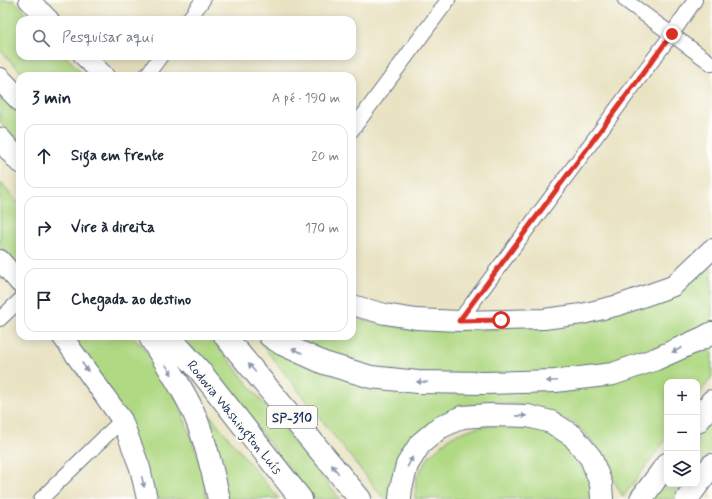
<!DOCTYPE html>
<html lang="pt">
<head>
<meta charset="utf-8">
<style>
	:root { --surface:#fff; --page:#f6f6f7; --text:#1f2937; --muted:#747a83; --line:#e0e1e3 }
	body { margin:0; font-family:Mynerve,sans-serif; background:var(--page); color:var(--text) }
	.controls { position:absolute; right:12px; bottom:12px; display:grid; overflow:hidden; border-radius:8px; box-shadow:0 2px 10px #0003 }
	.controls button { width:36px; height:36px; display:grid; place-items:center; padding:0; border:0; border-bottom:1px solid var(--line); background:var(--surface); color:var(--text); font:20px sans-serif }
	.stop { position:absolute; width:12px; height:12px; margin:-9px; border:3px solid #d93025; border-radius:50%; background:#fff }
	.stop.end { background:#d93025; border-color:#fff; box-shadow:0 1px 4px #0008 }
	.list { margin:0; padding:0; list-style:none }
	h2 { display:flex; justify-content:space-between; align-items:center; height:52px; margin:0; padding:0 16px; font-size:17px }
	h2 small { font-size:13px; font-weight:400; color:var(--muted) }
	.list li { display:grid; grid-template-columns:26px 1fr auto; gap:12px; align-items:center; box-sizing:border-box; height:64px; margin:0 8px 8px; padding:0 8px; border:1px solid var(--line); border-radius:12px }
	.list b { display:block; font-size:15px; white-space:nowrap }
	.list em { font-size:13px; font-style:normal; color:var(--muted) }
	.icon { flex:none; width:22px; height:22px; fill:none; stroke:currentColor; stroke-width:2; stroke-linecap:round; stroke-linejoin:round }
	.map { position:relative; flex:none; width:712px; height:499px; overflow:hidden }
	.search { position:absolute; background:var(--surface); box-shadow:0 2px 10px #0003; left:16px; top:16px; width:340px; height:44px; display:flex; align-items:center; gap:10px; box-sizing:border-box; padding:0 14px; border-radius:12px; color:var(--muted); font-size:15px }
	.panel { position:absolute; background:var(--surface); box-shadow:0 2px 10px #0003; left:16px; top:72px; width:340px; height:268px; border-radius:12px }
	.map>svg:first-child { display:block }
	.green { fill:#b0d984; stroke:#668471 }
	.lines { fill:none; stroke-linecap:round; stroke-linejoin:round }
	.minor-casing { stroke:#636e81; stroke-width:16 }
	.secondary-casing { stroke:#636e81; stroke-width:22 }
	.motorway-casing { stroke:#636e81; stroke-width:24 }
	.minor { stroke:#fff; stroke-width:14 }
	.secondary { stroke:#fff; stroke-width:20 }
	.motorway { stroke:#fff; stroke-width:22 }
	.oneway { fill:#8d97ae }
	.route { stroke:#d93025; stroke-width:5 }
	.labels { text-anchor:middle; stroke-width:4; stroke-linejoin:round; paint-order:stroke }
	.shield { fill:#fdfcf7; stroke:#5f6c8c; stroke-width:1 }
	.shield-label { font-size:13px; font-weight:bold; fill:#1b2f5e }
	.street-label { font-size:14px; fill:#1b2f5e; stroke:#fdfcf7 }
</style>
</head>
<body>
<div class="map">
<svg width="712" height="499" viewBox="0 0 712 499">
	<rect width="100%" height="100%" fill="#fdfcf7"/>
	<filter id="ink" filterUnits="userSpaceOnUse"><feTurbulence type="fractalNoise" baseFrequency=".025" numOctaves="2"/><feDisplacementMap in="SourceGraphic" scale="8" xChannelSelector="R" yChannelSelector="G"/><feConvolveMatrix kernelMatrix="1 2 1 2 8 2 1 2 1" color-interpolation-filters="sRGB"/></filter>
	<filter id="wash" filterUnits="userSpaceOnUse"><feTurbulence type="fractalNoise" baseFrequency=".012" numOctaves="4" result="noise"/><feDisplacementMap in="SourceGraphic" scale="16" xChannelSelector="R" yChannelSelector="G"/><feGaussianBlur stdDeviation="0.9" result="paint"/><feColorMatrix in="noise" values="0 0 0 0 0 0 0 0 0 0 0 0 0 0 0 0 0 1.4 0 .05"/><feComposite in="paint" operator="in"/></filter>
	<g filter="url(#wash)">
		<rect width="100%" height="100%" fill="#e9e3c3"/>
		<path class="green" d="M0 0H14L33 20H20V56H66L84 76H25L0 50Z
			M0 92 20 114V145L0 122Z
			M0 182 20 205V269L0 246Z
			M712 267V324L660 352 558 375 372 373 280 336H352V316L370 322 412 329H498L676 293Z
			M71 336H133L162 371 180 407 197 454 205 485 207 499H156Z
			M183 336H209L228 359 340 499H314Z
			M259 341 285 353 496 389 712 342V377L697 397V382H667V438L623 497 590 438 573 422 533 407 497 403 462 407 427 426 393 499H384Z
			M200 403 279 499H227Z
			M712 414V449L697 469V434Z
			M503 424 539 427 562 440 579 455 592 481 594 499H415L416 478 430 455 452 436 474 428Z
			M667 474V484H686L675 499H649Z"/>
	</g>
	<g filter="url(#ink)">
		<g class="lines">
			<defs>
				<path id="minor" d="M625 0 712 64
					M188 20 203 0
					M146 76 161 56
					M352 130 448 0
					M0 319 20 300
					M459 321 672 34 695 0
					M41 499 122 420"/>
				<path id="secondary" d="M29 0 49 20
					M84 56 104 76
					M0 260 20 283
					M352 305 385 314 416 319 459 321 544 319 582 314 619 305 673 286 712 249
					M62 336 122 420 140 468 147 499"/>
				<path id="motorway" d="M0 79 20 100
					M0 139 20 162
					M150 336 151 339C165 362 182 387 193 411 205 439 212 469 219 499
					M169 336 201 372 301 499
					M225 336 253 370 360 499
					M270 336 282 344 324 363 371 377 418 382 485 383 555 381 613 374 656 359 703 338 712 333
					M697 422 712 401
					M400 499 401 488 407 465 420 444 439 428 462 417 489 415 528 416 551 422 573 436 591 458 601 484 602 499
					M641 499 667 464
					M687 499 712 465"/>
			</defs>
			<use href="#minor" class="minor-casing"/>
			<use href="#secondary" class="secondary-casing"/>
			<use href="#motorway" class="motorway-casing"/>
			<use href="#minor" class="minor"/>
			<use href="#secondary" class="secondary"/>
			<use href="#motorway" class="motorway"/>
		</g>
		<defs><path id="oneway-solid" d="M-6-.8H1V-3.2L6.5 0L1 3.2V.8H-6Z"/></defs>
		<g class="oneway">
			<use href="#oneway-solid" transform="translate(677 350) rotate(156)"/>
			<use href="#oneway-solid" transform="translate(297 351) rotate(-157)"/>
			<use href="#oneway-solid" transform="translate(85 367) rotate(55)"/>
			<use href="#oneway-solid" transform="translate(252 368) rotate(-130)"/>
			<use href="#oneway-solid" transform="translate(169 370) rotate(58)"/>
			<use href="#oneway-solid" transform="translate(552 381) rotate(177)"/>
			<use href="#oneway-solid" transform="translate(422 382) rotate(-178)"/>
			<use href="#oneway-solid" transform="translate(521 416) rotate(1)"/>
			<use href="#oneway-solid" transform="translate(410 462) rotate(-62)"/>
			<use href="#oneway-solid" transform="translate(335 469) rotate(-129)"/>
			<use href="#oneway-solid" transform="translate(143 482) rotate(77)"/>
		</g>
	</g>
	<g class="lines" filter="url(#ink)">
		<path class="route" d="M501 320 459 321 672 34"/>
	</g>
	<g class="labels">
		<rect class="shield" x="267" y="406" width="50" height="22" rx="3"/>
		<g class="shield-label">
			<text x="292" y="422">SP-310</text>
		</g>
		<g class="street-label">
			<text transform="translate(235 417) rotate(51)" y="5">Rodovia Washington Luís</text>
		</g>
	</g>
</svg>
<div class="controls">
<button>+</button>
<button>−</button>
<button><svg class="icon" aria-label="layers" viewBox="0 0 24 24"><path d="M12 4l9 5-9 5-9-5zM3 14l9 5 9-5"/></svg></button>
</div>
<div class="stop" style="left:501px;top:320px"></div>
<div class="stop end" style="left:672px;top:34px"></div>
<div class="search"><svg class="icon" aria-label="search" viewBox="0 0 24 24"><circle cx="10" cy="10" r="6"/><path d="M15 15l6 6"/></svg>Pesquisar aqui</div>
<section class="panel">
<h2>3 min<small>A pé · 190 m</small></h2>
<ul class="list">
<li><svg class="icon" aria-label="ahead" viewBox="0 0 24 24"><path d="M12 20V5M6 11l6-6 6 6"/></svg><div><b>Siga em frente</b></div><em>20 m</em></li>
<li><svg class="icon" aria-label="right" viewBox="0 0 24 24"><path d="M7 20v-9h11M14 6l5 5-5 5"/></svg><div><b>Vire à direita</b></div><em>170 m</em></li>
<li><svg class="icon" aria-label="arrive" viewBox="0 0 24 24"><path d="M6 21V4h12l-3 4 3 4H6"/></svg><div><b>Chegada ao destino</b></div></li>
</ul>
</section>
</div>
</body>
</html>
